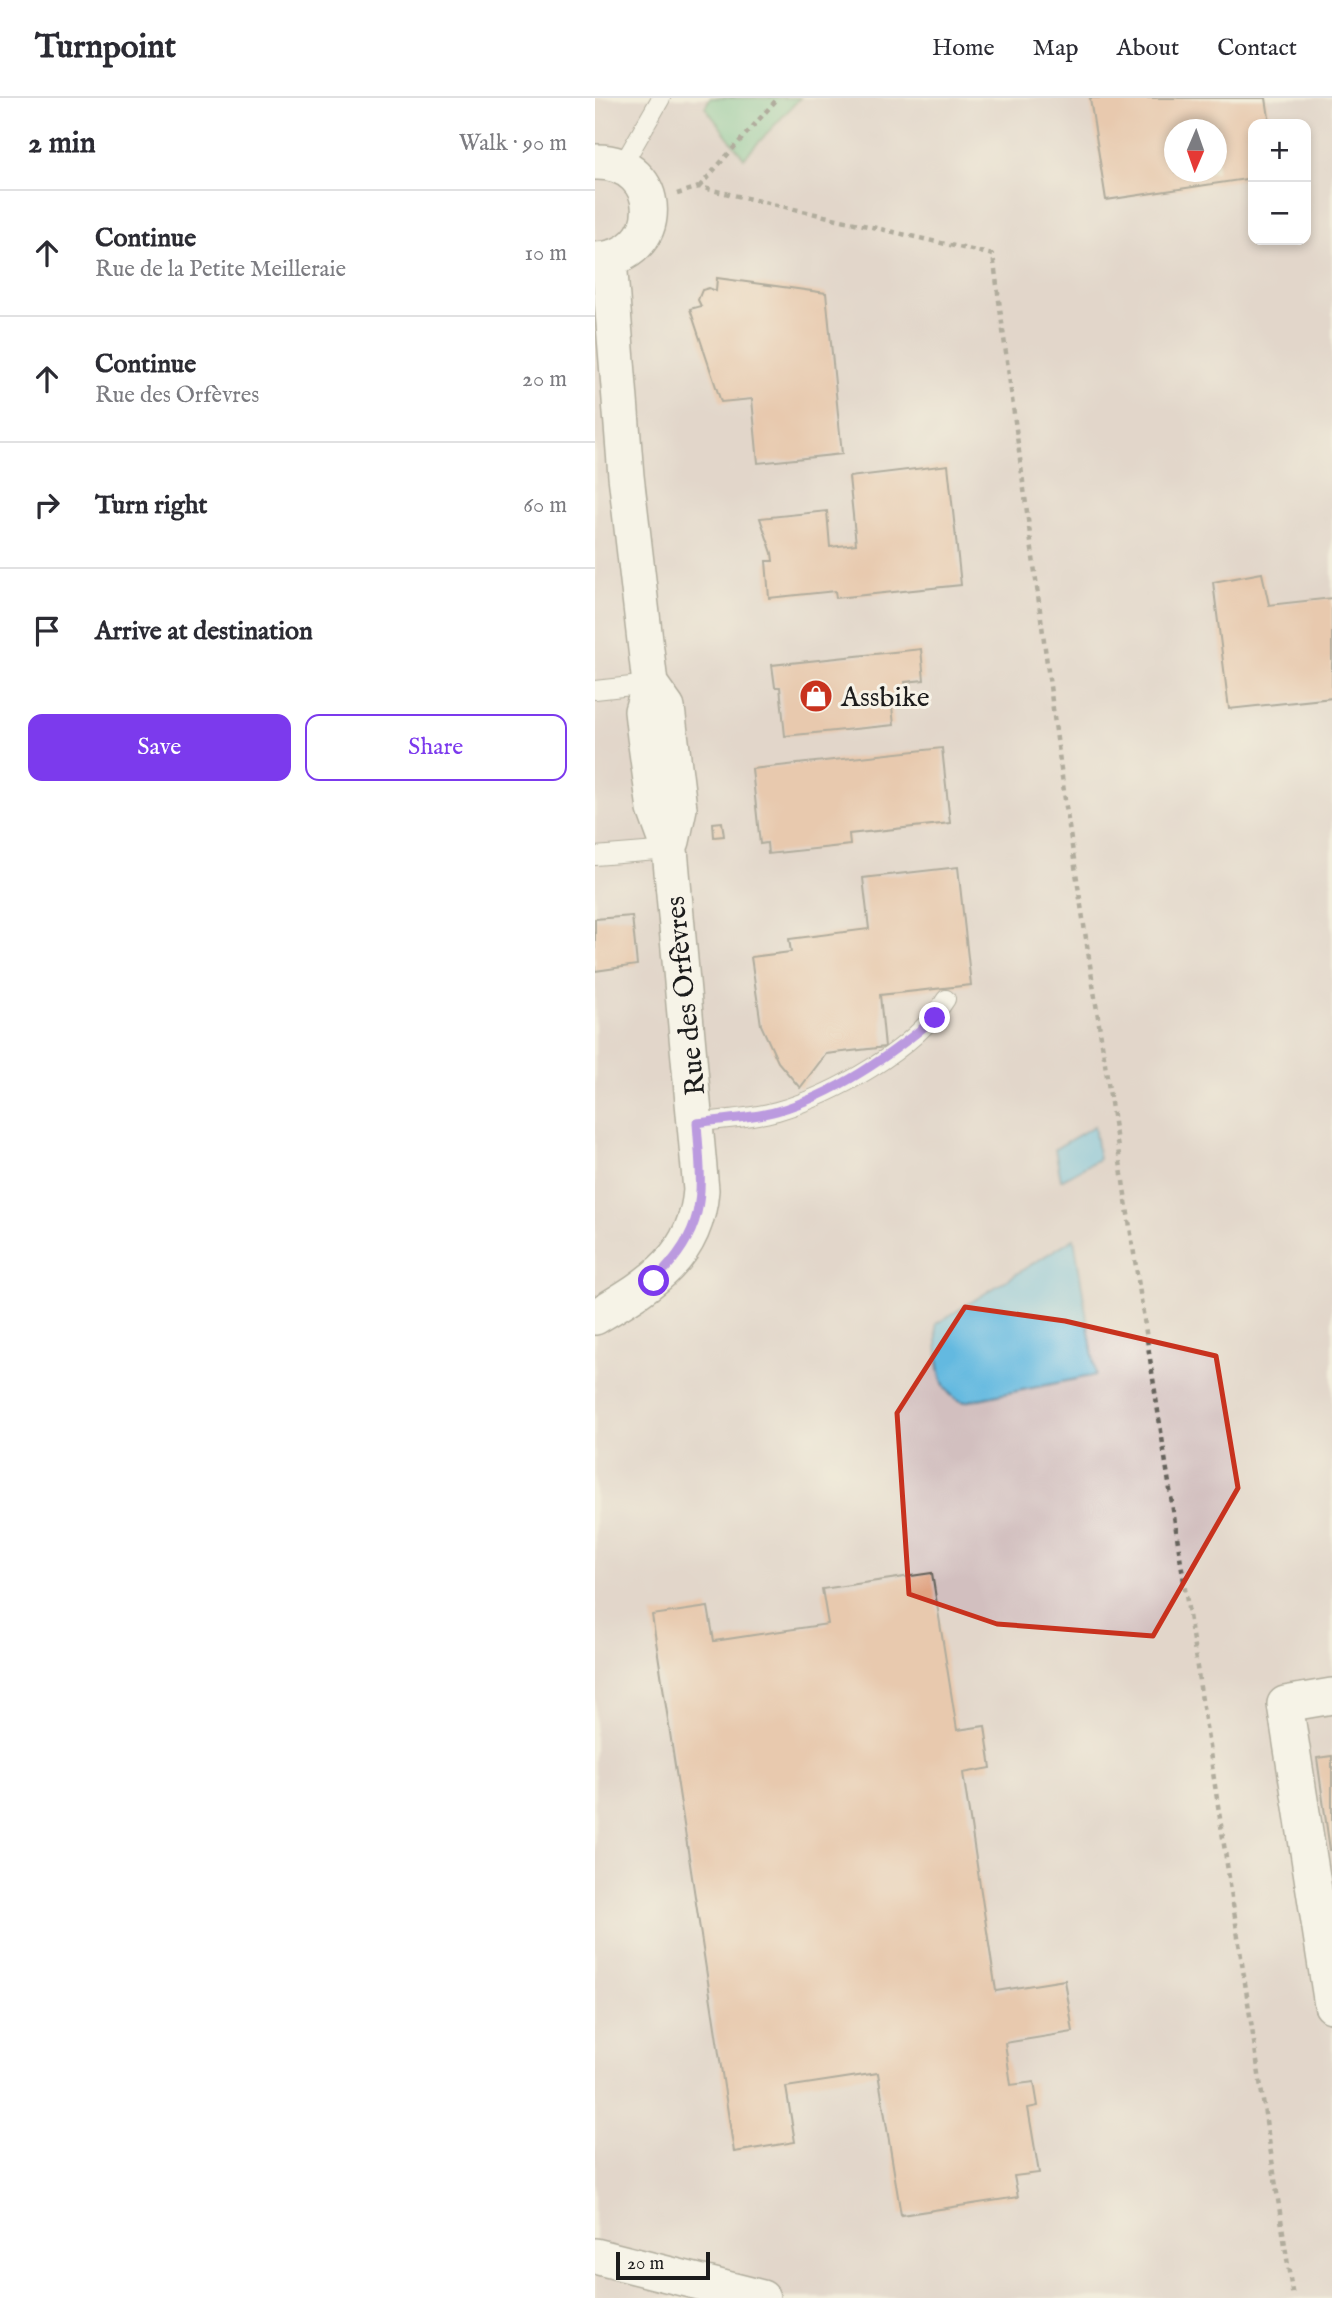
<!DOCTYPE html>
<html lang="en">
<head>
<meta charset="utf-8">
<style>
	:root { --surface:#fff; --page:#f2f2f3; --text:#2b2b33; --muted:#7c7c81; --line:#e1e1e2; --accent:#7c3aed }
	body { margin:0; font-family:"IM FELL English",serif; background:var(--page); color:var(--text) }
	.controls { position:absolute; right:21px; top:21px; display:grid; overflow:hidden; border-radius:14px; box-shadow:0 4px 10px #0003 }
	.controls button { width:63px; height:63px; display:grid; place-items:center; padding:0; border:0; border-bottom:2px solid var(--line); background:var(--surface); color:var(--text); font:35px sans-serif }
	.compass { position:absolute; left:569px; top:21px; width:63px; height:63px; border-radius:50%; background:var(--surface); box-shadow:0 4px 10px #0003; rotate:182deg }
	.scale { position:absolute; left:21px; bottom:18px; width:94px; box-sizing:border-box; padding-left:7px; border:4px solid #1c1c1c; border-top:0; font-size:19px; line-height:24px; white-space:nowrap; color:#1c1c1c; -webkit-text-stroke:5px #f7f3e8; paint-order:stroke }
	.stop { position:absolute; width:21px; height:21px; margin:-16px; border:5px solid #7c3aed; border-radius:50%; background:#fff }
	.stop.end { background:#7c3aed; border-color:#fff; box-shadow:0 2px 7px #0008 }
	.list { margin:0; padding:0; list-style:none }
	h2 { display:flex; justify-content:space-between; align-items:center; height:91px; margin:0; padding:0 28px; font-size:30px }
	h2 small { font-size:23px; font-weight:400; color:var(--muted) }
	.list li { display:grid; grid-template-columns:46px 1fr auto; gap:21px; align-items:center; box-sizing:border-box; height:126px; padding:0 28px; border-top:2px solid var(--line) }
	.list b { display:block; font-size:26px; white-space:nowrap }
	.list p { margin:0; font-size:23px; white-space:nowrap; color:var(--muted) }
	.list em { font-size:23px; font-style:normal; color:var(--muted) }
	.actions { display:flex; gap:14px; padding:21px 28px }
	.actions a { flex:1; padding:16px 0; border:2px solid var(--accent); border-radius:14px; text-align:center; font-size:24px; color:var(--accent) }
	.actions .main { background:var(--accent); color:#fff }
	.icon { flex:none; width:38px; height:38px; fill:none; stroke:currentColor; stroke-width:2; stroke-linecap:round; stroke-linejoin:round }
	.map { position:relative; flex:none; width:737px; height:2200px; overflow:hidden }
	header { display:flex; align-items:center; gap:42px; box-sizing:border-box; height:98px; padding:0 35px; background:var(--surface); border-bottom:2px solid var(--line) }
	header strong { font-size:33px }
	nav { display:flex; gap:38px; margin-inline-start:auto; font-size:24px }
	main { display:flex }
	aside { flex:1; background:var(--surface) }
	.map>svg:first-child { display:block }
	.industrial { fill:#d2bfbf; fill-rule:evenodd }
	.forest { fill:#6cbe8b; stroke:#446d54; stroke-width:2 }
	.water { fill:#64b9e0; stroke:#406a7e; stroke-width:2 }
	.building { fill:#e0a382; fill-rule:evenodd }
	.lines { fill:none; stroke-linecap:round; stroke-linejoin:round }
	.lane-casing { stroke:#66645c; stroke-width:20 }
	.street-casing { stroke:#66645c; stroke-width:38 }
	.path { stroke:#66645c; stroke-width:4.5; stroke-dasharray:5 5; stroke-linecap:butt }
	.lane { stroke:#fff; stroke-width:18 }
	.street { stroke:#fff; stroke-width:35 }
	.route { stroke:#7c3aed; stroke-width:9 }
	.marked { fill:none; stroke:#c8321e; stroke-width:5; stroke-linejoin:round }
	.labels { text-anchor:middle; stroke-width:6; stroke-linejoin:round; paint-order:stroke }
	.poi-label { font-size:28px; fill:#1c1c1c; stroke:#f7f3e8; text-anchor:start }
	.street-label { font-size:28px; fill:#1c1c1c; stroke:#f7f3e8 }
</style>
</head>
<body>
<header>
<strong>Turnpoint</strong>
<nav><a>Home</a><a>Map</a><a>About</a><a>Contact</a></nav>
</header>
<main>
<aside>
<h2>2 min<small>Walk · 90 m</small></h2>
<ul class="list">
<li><svg class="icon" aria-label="ahead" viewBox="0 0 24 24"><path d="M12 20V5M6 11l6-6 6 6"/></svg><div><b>Continue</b><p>Rue de la Petite Meilleraie</p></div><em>10 m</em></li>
<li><svg class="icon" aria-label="ahead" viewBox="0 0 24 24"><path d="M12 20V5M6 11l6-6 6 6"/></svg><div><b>Continue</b><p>Rue des Orfèvres</p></div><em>20 m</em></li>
<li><svg class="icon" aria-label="right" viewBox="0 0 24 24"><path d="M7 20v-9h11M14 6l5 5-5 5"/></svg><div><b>Turn right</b></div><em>60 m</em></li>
<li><svg class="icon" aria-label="arrive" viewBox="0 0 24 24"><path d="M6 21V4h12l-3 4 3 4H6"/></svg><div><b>Arrive at destination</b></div></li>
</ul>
<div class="actions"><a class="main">Save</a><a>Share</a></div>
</aside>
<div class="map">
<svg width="737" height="2200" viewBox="0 0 737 2200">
	<rect width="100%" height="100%" fill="#f7f3e8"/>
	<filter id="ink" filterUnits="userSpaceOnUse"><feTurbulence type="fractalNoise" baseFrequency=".0143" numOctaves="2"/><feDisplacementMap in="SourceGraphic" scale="14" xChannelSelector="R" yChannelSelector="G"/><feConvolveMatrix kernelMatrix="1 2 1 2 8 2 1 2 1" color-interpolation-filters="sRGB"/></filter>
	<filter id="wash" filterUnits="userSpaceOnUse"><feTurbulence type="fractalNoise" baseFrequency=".00686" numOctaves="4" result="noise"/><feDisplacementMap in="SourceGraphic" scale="28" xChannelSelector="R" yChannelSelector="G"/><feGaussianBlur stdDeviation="1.57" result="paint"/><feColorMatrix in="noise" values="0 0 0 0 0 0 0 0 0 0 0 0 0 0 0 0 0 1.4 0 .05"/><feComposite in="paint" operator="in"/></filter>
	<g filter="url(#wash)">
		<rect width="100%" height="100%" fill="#efead3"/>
		<path class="industrial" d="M0 0H115L110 9 149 60 205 0H737V2200H0ZM658 26H711V142H658ZM580 32H622V74H580Z"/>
		<path class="forest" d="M115 0H205L149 60 110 9Z"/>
		<path class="water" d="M499 1028 504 1061 466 1082 460 1051Z
			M479 1140 501 1277 369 1304C338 1296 344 1253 341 1226Z"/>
		<g id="blocks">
			<path class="building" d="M495 0H671L675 26H658V80L511 102ZM580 32H622V74H580Z
				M122 180 231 195 247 356 163 365 157 301 126 304 95 211 106 208 103 202 107 192 114 190 121 193Z
				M353 367 366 487 241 500 240 493 174 500 171 463H178L177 455 165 420 232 413 235 449 261 446 254 379Z
				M667 475 674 507 737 500V600L634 611 618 484Z
				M326 551 329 582 310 584 312 597 296 599 299 627 190 638 185 589H180L177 567Z
				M347 650 355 725 254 736 255 747 173 756 172 745 165 746 157 671Z
				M127 724 129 738 119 739 118 725Z
				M363 769 376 887 285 897 290 949 231 956 205 990 183 964 166 927 156 859 196 854 194 841 274 831 268 780Z
				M37 818 42 867 0 873V821Z
				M337 1475 362 1632 390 1628 396 1670 368 1675 401 1893 470 1882 478 1934 410 1945 416 1987 439 1984 443 2008 433 2010 444 2075 419 2078 423 2099 306 2117 283 1975 191 1989 200 2044 139 2054 57 1517 113 1509 119 1543 233 1526 227 1491Z
				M737 1658V1752H735L722 1660Z"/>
		</g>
	</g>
	<g filter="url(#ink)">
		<use href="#blocks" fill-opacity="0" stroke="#66645c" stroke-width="2"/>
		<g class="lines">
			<defs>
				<path id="lane" d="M27 68 66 0
					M0 592 55 586
					M0 758 75 752
					M101 1025C128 1021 157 1020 182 1013 238 997 320 952 351 901"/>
				<path id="street" d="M0 64C71 62 74 160 0 162
					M55 586 72 610 84 710 77 743
					M0 1219C53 1187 101 1161 106 1092L75 752 60 711 50 639 47 613 55 586 31 378 14 162
					M737 1598 690 1606 737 1907
					M0 2158 167 2200"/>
			</defs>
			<use href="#lane" class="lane-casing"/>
			<use href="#street" class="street-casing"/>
			<path class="path" d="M104 89 183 0
				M82 96 104 89 398 157 471 709 698 2200"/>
			<use href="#lane" class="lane"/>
			<use href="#street" class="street"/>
		</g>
	</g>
	<g class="lines" filter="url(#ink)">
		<path class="route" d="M59 1183C114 1128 107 1097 102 1025 128 1021 157 1020 182 1013 241 996 293 959 340 920"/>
	</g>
	<path d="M0 0H737V2200H0ZM370 1209 470 1223 621 1258 643 1390 558 1538 402 1526 314 1496 302 1315Z" fill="#efead3" fill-opacity=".55" fill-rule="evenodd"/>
	<path class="marked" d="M370 1209 470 1223 621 1258 643 1390 558 1538 402 1526 314 1496 302 1315Z"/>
	<defs>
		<symbol id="shop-disc" viewBox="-11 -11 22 22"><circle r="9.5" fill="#c8321e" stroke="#f7f3e8"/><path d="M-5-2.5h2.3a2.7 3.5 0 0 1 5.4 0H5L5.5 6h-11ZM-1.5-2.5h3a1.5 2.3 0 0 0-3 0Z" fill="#fff"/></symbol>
	</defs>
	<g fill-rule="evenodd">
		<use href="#shop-disc" x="202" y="579" width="38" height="38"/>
	</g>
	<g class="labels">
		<g class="poi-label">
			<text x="246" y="608">Assbike</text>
		</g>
		<g class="street-label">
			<text transform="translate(89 898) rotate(-96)" y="10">Rue des Orfèvres</text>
		</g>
	</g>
</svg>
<div class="controls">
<button>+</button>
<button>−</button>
</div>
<svg class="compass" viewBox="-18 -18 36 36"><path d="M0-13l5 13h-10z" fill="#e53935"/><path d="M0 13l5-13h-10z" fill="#7c7c81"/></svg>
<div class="scale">20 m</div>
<div class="stop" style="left:59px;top:1183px"></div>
<div class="stop end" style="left:340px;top:920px"></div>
</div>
</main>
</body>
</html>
